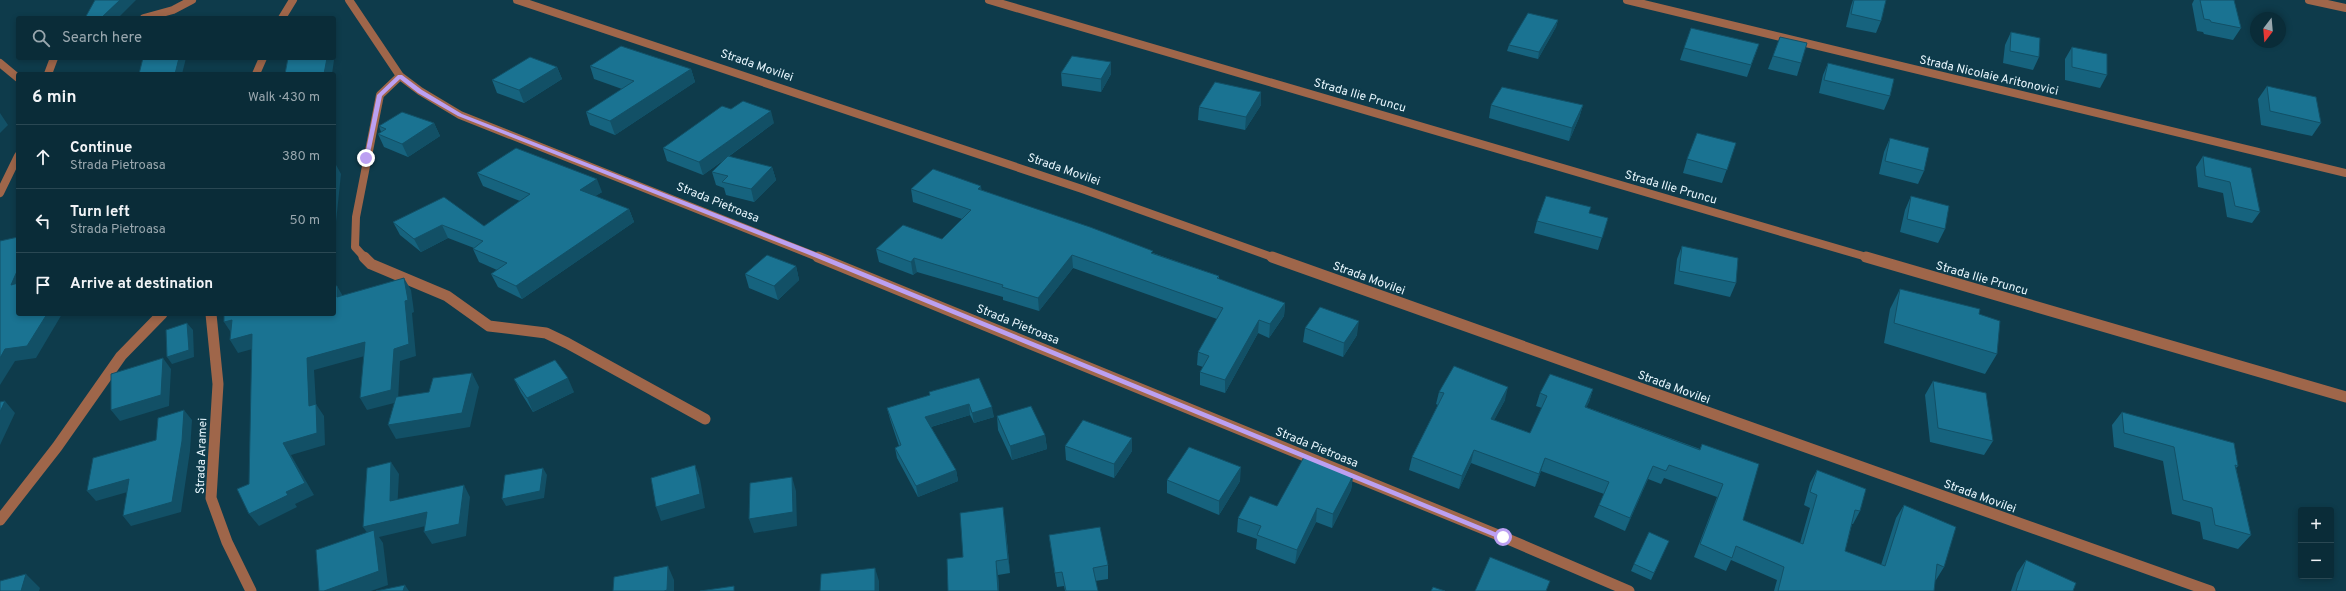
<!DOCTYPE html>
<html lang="en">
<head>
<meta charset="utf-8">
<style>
	:root { --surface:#0a2c38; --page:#133440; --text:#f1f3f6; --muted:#99a7ae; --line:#2a4853 }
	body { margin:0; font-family:Overpass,sans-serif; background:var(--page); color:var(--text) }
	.controls { position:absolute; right:12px; bottom:12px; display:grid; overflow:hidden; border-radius:4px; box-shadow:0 2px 6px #0003 }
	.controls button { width:36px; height:36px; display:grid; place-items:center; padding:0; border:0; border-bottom:1px solid var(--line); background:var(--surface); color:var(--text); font:20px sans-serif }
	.compass { position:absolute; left:2250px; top:12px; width:36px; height:36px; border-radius:50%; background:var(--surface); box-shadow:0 2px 6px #0003; rotate:196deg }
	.stop { position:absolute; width:12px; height:12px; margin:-9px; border:3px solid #bca0f2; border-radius:50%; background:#fff }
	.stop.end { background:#bca0f2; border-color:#fff; box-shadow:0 1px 4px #0008 }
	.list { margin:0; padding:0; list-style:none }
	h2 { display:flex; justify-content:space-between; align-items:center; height:52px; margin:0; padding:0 16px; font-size:17px }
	h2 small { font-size:13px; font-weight:400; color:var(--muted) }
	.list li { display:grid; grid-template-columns:26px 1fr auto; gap:12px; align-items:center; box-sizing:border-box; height:64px; padding:0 16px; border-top:1px solid var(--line) }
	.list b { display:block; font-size:15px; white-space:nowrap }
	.list p { margin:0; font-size:13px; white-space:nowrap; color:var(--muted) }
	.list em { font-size:13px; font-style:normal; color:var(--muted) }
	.icon { flex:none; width:22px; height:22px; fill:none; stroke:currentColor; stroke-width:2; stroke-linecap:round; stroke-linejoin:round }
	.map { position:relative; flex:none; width:2346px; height:591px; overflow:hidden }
	.search { position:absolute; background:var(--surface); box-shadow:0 2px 6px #0003; left:16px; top:16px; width:320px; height:44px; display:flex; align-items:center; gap:10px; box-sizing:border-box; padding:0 14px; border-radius:4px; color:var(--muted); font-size:15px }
	.panel { position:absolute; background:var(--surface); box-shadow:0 2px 6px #0003; left:16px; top:72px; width:320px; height:244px; border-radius:4px }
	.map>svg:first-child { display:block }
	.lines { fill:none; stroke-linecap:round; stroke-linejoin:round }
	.minor-far1 { stroke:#9f664a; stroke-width:8 }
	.minor { stroke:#9f664a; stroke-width:11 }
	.wall { fill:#16637e }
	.shaded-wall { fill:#125066 }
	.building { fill:#1a7392; stroke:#125066 }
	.route { fill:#bca0f2 }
	.labels { text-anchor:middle; stroke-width:3; stroke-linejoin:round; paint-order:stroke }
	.street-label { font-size:12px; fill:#e8f7fe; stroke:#0e3b4b }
</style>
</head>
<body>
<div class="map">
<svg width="2346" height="591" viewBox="0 0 2346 591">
	<rect width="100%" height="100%" fill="#0e3b4b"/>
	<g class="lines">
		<path class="minor-far1" d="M349 0 400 76 420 91 460 115 820 258
			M517 0 1082 189 1275 258
			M989 0 1870 258
			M1627 0 2346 173
			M2309 0 2346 8
			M144 18 173 10 192 0
			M282 18 293 0
			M0 63 18 78
			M48 74 54 58
			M256 74 263 58
			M0 193 18 156
			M365 258 355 247 356 217 380 95 400 76"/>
		<path class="minor" d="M364 257 371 264 447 296 489 326 546 333 567 343 705 419
			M818 257 1503 537 1629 591
			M1272 257 2210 591
			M1866 257 2346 397
			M211 314 218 384 211 498 227 542 251 591
			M0 520 57 447 121 356 162 314"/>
	</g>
	<path class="wall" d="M1853 0H1886L1881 21 1876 33 1846 27 1851 6Z
		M2194 0H2234L2241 28 2233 40 2204 34 2203 32 2197 31 2192 4Z
		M1558 20 1556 27 1538 59 1507 51 1509 45Z
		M2011 32 2039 57 2033 70 2003 63 2005 45Z
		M1780 37 1801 63 1797 76 1768 69Z
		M1759 44 1747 77 1680 60 1684 48Z
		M2072 47 2107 75 2100 88 2065 80V59Z
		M1828 63 1890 96 1884 110 1819 93 1823 75Z
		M590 66 691 69 695 82 615 135 590 125 586 112 622 89 594 79Z
		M557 67 562 79 524 103 497 93 492 80Z
		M1061 73 1111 74 1101 92 1062 86Z
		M2267 86 2321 123 2312 136 2261 125 2258 99Z
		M1261 92V105L1245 130 1198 120 1199 107Z
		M1491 105H1583L1579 118 1569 141 1489 118Z
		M434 123 440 136 408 157 384 147 378 134 381 132 379 126Z
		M774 123 728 157 772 167 776 180 754 202 726 195 724 188 716 185 712 172 728 157 703 175 667 161 663 148Z
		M1890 138 1924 171 1918 184 1879 174 1884 152Z
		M1736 143 1722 183 1683 173 1687 159Z
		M2203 156 2251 168 2260 212 2252 223 2227 217 2223 193 2198 187 2196 167Z
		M477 173 602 192 595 196 629 209 634 222 522 299 498 287 491 274 497 270 479 262 473 249 474 248 448 238 421 252 400 235 393 222 484 226 520 201 483 186Z
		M911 189 982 190 1153 253 1219 276V279L1285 303 1284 316 1269 338 1258 333 1225 393 1200 385V372L1203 367 1197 365 1198 352 1217 319 1073 268 1039 311 1003 300V297L917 272 913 275 879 262 876 249 942 239 962 219 913 202Z
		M1911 196 1945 229 1938 243 1900 232 1905 210Z
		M1589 213 1608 218 1598 250 1534 233 1537 221Z
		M1682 246 1736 283 1730 297 1674 284 1677 259Z
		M796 266 799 280 778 300 749 288 745 274Z
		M1900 289 1979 314 1997 354 1985 374 1884 343 1890 309Z
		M1305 328 1357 335 1343 357 1303 342Z
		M979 378 994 417 974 423 970 415 931 427 956 470 958 481 918 497 897 458 895 448 899 446 890 419 887 408 930 395 929 392Z
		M514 379 574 392 533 412 521 393Z
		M1933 381 1993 441 1984 455 1930 442 1925 395Z
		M1593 389 1589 402 1586 407 1700 449 1702 444 1743 520 1800 543 1810 508 1804 505 1810 483 1817 470 1860 511 1853 524H1852L1845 551 1881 565 1896 518 1904 505 1944 567 1936 580H1935L1934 591H1774L1777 580 1731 560 1726 571 1694 557 1717 497 1664 478 1661 484 1648 479 1625 531 1594 517 1599 505 1604 494 1541 471 1535 487 1471 463 1459 489 1409 470 1412 457 1438 405 1436 404 1439 392 1505 400 1494 420 1530 433 1542 408 1536 406 1540 393Z
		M2122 412 2238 466 2236 468 2251 535 2238 549 2203 539 2200 522 2172 514 2163 461 2114 447 2112 425Z
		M997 416 1045 435 1047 449 1012 460 998 430Z
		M1132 438V451L1114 478 1066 460 1065 446Z
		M1353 476 1351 490 1332 528 1316 522 1295 564 1256 549 1257 539 1237 532 1238 518 1277 506Z
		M1167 480 1240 481 1219 515 1167 493Z
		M1005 521 1010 573 998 575 999 591H948Z
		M1049 535 1108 565V579L1095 581 1098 591H1065L1064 586 1057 587 1051 549Z
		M1669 541 1651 580 1631 571 1634 564Z
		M2026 560 2073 591H2011L2017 573Z"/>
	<path class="shaded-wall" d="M120 0H136L118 18H101Z
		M1558 20 1556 27 1538 59 1539 52Z
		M179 58H186L182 74H175Z
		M327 58H333L334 60 332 74H324Z
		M1111 62V74L1101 92V79Z
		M557 67 562 79 524 103 519 90Z
		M691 69 695 82 615 135 610 121Z
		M1261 92V105L1245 130 1246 117Z
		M1583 105 1579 118 1569 141 1572 128Z
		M771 111 774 123 703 175 699 162Z
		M0 113 8 125 0 133Z
		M434 123 440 136 408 157 402 144Z
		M335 163 341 174 336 222 334 223V171Z
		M772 167 776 180 754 202 751 189Z
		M597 179 602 192 585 203 580 190Z
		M981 186 983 199 978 189Z
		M629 209 634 222 522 299 516 286Z
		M442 225 448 238 421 252 414 239Z
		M1072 255 1073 268 1039 311 1038 298Z
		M914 258 917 272 913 275 911 262Z
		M796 266 799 280 778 300 774 286Z
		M18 269V294L11 285Z
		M404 278 411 290 414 312 412 313 416 356 400 361 398 402 367 410 360 398 394 349 405 301Z
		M337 286 344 298 337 297Z
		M1285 303 1284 316 1269 338 1270 324Z
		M47 314H62L36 358 15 361 0 385V358L5 349Z
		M232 320V334L224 322Z
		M1259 320 1258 333 1225 393V380Z
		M1359 321 1357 335 1343 357 1344 343Z
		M187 323 193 330 194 357 172 364 167 357Z
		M252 334 260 347 238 353 230 340Z
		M365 342 372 354 314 370 316 404 324 416 325 445 291 455 314 495 295 504 297 507 259 526 249 514 286 492 283 443 309 406 307 358Z
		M163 358 171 369 169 406 120 421 111 410Z
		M472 373 479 387 470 427 396 439 388 425Z
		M568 378 574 392 533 412 527 398Z
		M1508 387 1505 400 1488 432 1491 419Z
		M1593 389 1589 402 1581 420 1585 407Z
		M5 401 15 413 0 445V412Z
		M969 404 970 415 927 428 925 417Z
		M992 407 994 417 974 423 972 413Z
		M184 410 192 420 190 451 181 512 131 526 123 516Z
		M1045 435 1047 449 1012 460 1010 446Z
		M1132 438V451L1114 478V464Z
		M1474 450 1471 463 1459 489 1462 476Z
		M1545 458 1541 471 1535 487 1539 474Z
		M391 462 399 474 397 513 390 501Z
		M695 465 700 479 705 508 661 521 656 507Z
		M1653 466 1648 479 1625 531 1630 518Z
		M1241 467 1240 481 1219 515V501Z
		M543 468 547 475 544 498 506 506 502 499Z
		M956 470 958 481 918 497 916 486Z
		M1353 476 1351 490 1332 528 1333 514Z
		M792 477 796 491 797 526 754 533 749 519Z
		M129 479 138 489 96 501 87 491Z
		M464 485 470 497 466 536 432 544 424 532Z
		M1003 507 1005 521 1010 573 1008 559Z
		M1317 508 1316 522 1295 564 1297 550Z
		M427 512 434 524 379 537 383 543 388 585 371 591H324L371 538 363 527Z
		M996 561 998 575 999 591H998Z
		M668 566 674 580V591H664Z
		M875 568 879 581V591H875Z
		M26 574 40 588 39 591H21Z
		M405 585 409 591H403Z"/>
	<path class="building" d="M95 0H120L101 18H85Z
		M1854 0H1886L1881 21 1851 14Z
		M2200 0H2234L2241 28 2211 22 2210 20 2204 19Z
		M1528 13 1558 20 1539 52 1509 45Z
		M1691 28 1759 44 1751 65 1684 48Z
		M2011 32 2040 38 2039 57 2010 51Z
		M1780 37 1807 43 1801 63 1773 56Z
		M621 46 691 69 610 121 586 112 634 81 590 66Z
		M2072 47 2107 54V75L2072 67Z
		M1072 56 1111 62 1101 79 1061 73Z
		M530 57 557 67 519 90 492 80Z
		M143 58H179L175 74H139Z
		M288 58H327L324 74H285Z
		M1828 63 1894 79 1890 96 1824 80Z
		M1215 82 1261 92 1246 117 1199 107Z
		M2267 86 2316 97 2321 123 2270 111Z
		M1502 87 1583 105 1572 128 1491 105Z
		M743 101 771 111 699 162 663 148 722 106 731 109Z
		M402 112 434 123 402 144 378 134 386 129 379 126Z
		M1697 133 1736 143 1727 170 1687 159Z
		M1890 138 1929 148 1924 171 1885 161Z
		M516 148 597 179 580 190 629 209 516 286 491 274 507 263 473 249 483 241 442 225 414 239 393 222 444 197 484 226 530 194 477 173Z
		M728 156 772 167 751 189 722 182 728 176 712 172Z
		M2203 156 2251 168 2260 212 2235 206 2230 182 2205 176Z
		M933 169 981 186 978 189 1090 227 1153 251 1151 253 1219 276 1217 278 1285 303 1270 324 1259 320 1225 380 1200 372 1209 356 1198 352 1223 308 1072 255 1038 298 1002 287 1003 285 914 258 911 262 876 249 903 225 942 239 971 210 911 189Z
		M1546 196 1591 207 1589 213 1608 218 1602 238 1537 221Z
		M1911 196 1949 206 1945 229 1907 219Z
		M18 237V269L11 285 18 283V314H47L27 346 5 349 0 358V241Z
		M1682 246 1738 258 1736 283 1679 271Z
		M767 255 796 266 774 286 745 274Z
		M404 278 408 300 405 301 409 344 394 349 391 390 360 398 365 342 307 358 309 406 316 404 317 433 283 443 305 483 286 492 288 495 249 514 237 489 249 484 252 334 230 340 232 320 224 322V314H334V286H337V297Z
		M1900 289 1980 309 1979 314 2000 321 1997 354 1894 323Z
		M1320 307 1359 321 1344 343 1305 328Z
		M187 323 189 350 167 357 166 330Z
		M163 358 161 395 111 410V374Z
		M555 360 568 378 527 398 514 379Z
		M1454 366 1508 387 1491 419 1530 433 1547 396 1540 393 1550 374 1593 389 1585 407 1700 450 1702 444 1759 464 1743 520 1803 544 1817 495 1810 492 1817 470 1866 489 1860 511 1855 510 1845 551 1885 566 1904 505 1956 527 1944 567 1937 564 1934 591H1778L1784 567 1736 546 1732 558 1700 544 1723 484 1669 465 1666 471 1653 466 1630 518 1599 505 1609 482 1545 458 1539 474 1474 450 1462 476 1412 457 1444 393 1439 392Z
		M472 373 462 413 388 425 396 397 429 392 433 378Z
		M979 378 992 407 972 413 969 404 925 417 956 470 916 486 895 448 901 445 887 408 930 395 929 392Z
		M1933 381 1986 393 1993 441 1938 428Z
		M5 401 0 412V402Z
		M1031 406 1045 435 1010 446 997 416Z
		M184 410 182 441 172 502 123 516 129 479 87 491 93 458 156 440 158 418Z
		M2122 412 2234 443 2238 466 2235 465 2251 535 2215 525 2212 508 2183 500 2174 447 2124 433Z
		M1083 420 1132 438 1114 464 1065 446Z
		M1189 447 1241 467 1219 501 1167 480Z
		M1304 457 1353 476 1333 514 1317 508 1297 550 1257 535 1261 526 1238 518 1250 496 1277 506Z
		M391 462 390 501 464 485 459 524 424 532 427 512 363 527 367 468Z
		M695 465 700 494 656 507 651 478Z
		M543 468 540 491 502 499 505 475Z
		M792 477 793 512 749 519 750 483Z
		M1003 507 1008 559 996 561 998 591H948L947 559 963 557 960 513Z
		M1100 527 1108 565 1093 568 1098 591H1066L1062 572 1055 573 1049 535Z
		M374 530 379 571 324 591H319L316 550Z
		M1649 532 1669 541 1654 573 1634 564Z
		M1490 557 1550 581 1546 591H1475Z
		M2026 560 2076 583 2073 591H2016Z
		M668 566 667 590 664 591H613L614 577Z
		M875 568V591H820L821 574Z
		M26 574 21 591H0V581Z
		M405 585 403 591H376Z
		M734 586V591H700Z
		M1433 587 1445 591H1431Z"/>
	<path class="route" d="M398 75H402L422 90 462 114 812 251 1507 537 1503 540 1500 539 807 254 458 116 418 93 400 79 382 96 369 158 364 160 377 95Z"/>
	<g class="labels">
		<g class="street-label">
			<text transform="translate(757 65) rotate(19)" y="4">Strada Movilei</text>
			<text transform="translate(1989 75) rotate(13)" y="4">Strada Nicolaie Aritonovici</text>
			<text transform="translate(1360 95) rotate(16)" y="4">Strada Ilie Pruncu</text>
			<text transform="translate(1064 169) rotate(19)" y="4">Strada Movilei</text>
			<text transform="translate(1671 187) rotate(16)" y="4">Strada Ilie Pruncu</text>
			<text transform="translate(718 202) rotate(22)" y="4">Strada Pietroasa</text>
			<text transform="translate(1369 278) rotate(20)" y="4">Strada Movilei</text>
			<text transform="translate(1982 278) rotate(16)" y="4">Strada Ilie Pruncu</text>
			<text transform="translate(1018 324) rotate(22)" y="4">Strada Pietroasa</text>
			<text transform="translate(1674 387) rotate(20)" y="4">Strada Movilei</text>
			<text transform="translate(1317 447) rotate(22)" y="4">Strada Pietroasa</text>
			<text transform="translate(201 456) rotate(-88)" y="4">Strada Aramei</text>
			<text transform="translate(1980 496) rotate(20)" y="4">Strada Movilei</text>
		</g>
	</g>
</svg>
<div class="controls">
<button>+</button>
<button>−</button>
</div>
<svg class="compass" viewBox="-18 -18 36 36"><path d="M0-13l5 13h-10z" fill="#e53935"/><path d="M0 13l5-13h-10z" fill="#99a7ae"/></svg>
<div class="stop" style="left:1503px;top:537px"></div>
<div class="stop end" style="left:366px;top:158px"></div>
<div class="search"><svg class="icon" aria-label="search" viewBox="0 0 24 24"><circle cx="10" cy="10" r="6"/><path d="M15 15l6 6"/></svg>Search here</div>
<section class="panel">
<h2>6 min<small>Walk · 430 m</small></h2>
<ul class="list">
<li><svg class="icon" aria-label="ahead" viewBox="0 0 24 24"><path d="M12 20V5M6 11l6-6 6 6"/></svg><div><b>Continue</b><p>Strada Pietroasa</p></div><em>380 m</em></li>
<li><svg class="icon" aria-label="left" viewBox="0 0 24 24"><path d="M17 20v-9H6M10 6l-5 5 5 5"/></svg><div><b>Turn left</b><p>Strada Pietroasa</p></div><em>50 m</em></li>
<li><svg class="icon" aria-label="arrive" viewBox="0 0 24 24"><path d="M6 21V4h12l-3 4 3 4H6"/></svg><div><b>Arrive at destination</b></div></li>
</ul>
</section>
</div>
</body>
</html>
